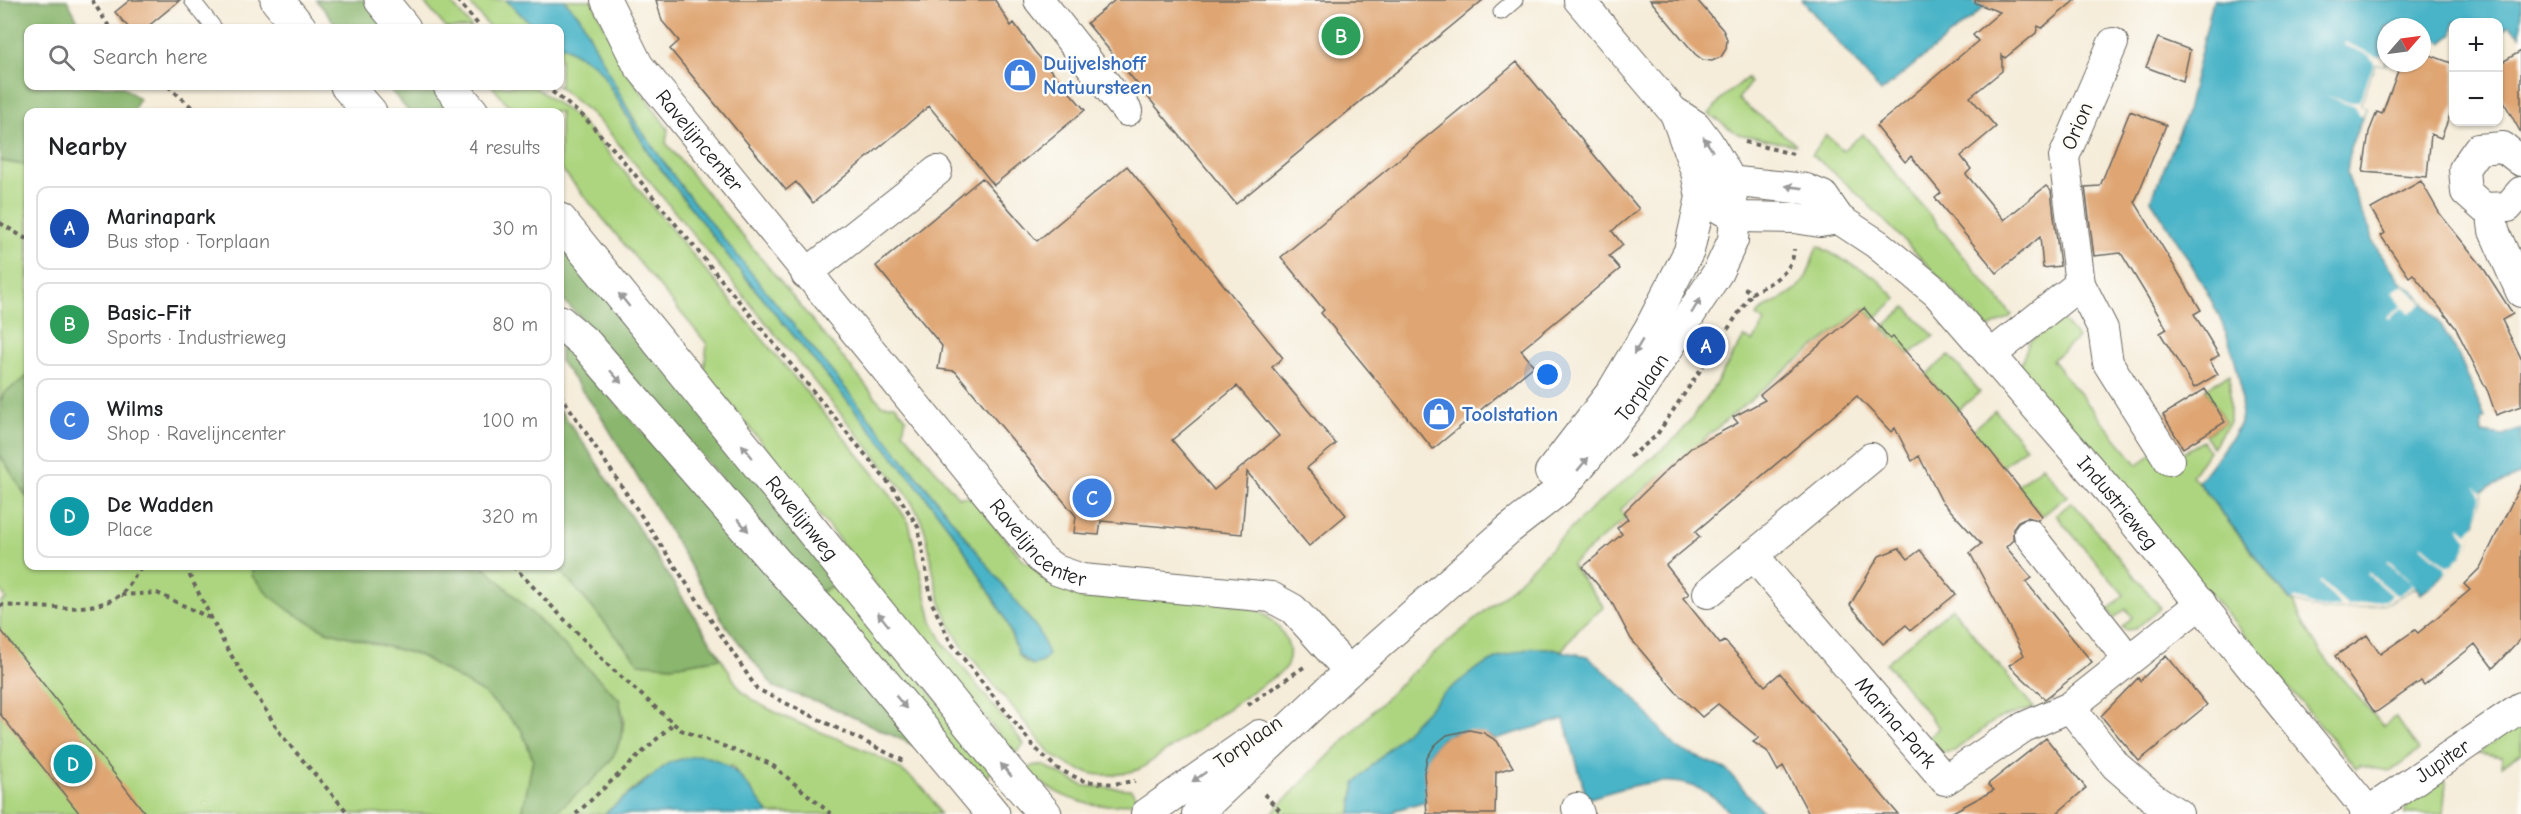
<!DOCTYPE html>
<html lang="en">
<head>
<meta charset="utf-8">
<style>
	:root { --surface:#fff; --page:#f2f2f2; --text:#202124; --muted:#757577; --line:#e0e0e0; --accent:#d1495b }
	body { margin:0; font-family:"Comic Neue",sans-serif; background:var(--page); color:var(--text) }
	.controls { position:absolute; right:18px; top:18px; display:grid; overflow:hidden; border-radius:12px; box-shadow:0 2px 4px #0004 }
	.controls button { width:54px; height:54px; display:grid; place-items:center; padding:0; border:0; border-bottom:2px solid var(--line); background:var(--surface); color:var(--text); font:30px sans-serif }
	.compass { position:absolute; left:2377px; top:18px; width:54px; height:54px; border-radius:50%; background:var(--surface); box-shadow:0 2px 4px #0004; rotate:62deg }
	.you { position:absolute; left:1548px; top:375px; width:21px; height:21px; margin:-15px; border:4px solid #fff; border-radius:50%; background:#1a73e8; box-shadow:0 0 0 9px #1a73e833 }
	.badge { display:grid; place-items:center; width:39px; height:39px; border-radius:50%; background:var(--accent); color:#fff; font-size:20px; font-weight:700 }
	.pin { position:absolute; translate:-50% -50%; border:3px solid #fff; box-shadow:0 2px 6px #0006 }
	.list { margin:0; padding:0; list-style:none }
	h2 { display:flex; justify-content:space-between; align-items:center; height:78px; margin:0; padding:0 24px; font-size:26px }
	h2 small { font-size:20px; font-weight:400; color:var(--muted) }
	.list li { display:grid; grid-template-columns:39px 1fr auto; gap:18px; align-items:center; box-sizing:border-box; height:84px; margin:0 12px 12px; padding:0 12px; border:2px solid var(--line); border-radius:12px }
	.list b { display:block; font-size:22px; white-space:nowrap }
	.list p { margin:0; font-size:20px; white-space:nowrap; color:var(--muted) }
	.list em { font-size:20px; font-style:normal; color:var(--muted) }
	.icon { flex:none; width:33px; height:33px; fill:none; stroke:currentColor; stroke-width:2; stroke-linecap:round; stroke-linejoin:round }
	.map { position:relative; flex:none; width:2521px; height:814px; overflow:hidden }
	.search { position:absolute; background:var(--surface); box-shadow:0 2px 4px #0004; left:24px; top:24px; width:540px; height:66px; display:flex; align-items:center; gap:15px; box-sizing:border-box; padding:0 21px; border-radius:12px; color:var(--muted); font-size:22px }
	.panel { position:absolute; background:var(--surface); box-shadow:0 2px 4px #0004; left:24px; top:108px; width:540px; height:462px; border-radius:12px }
	.map>svg:first-child { display:block }
	.green { fill:#add580; stroke:#64784e; stroke-width:1.5 }
	.forest { fill:#8ab66e; stroke:#536945; stroke-width:1.5 }
	.water { fill:#49b4c7; stroke:#326872; stroke-width:1.5 }
	.pier { fill:#f5ecd9 }
	.building { fill:#dfa673; fill-rule:evenodd }
	.lines { fill:none; stroke-linecap:round; stroke-linejoin:round }
	.service-casing { stroke:#68655e; stroke-width:17 }
	.minor-casing { stroke:#68655e; stroke-width:32 }
	.secondary-casing { stroke:#68655e; stroke-width:35 }
	.path { stroke:#68655e; stroke-width:4; stroke-dasharray:4.5 4.5; stroke-linecap:butt }
	.service { stroke:#fff; stroke-width:15 }
	.minor { stroke:#fff; stroke-width:30 }
	.secondary { stroke:#fff; stroke-width:33 }
	.oneway { fill:#999 }
	.labels { text-anchor:middle; stroke-width:5; stroke-linejoin:round; paint-order:stroke }
	.shop-label { font-size:21px; font-weight:bold; fill:#366cbe; stroke:#fdfcf7; text-anchor:start }
	.street-label { font-size:21px; fill:#1c1c1c; stroke:#fdfcf7 }
</style>
</head>
<body>
<div class="map">
<svg width="2521" height="814" viewBox="0 0 2521 814">
	<rect width="100%" height="100%" fill="#fdfcf7"/>
	<filter id="ink" filterUnits="userSpaceOnUse"><feTurbulence type="fractalNoise" baseFrequency=".0167" numOctaves="2"/><feDisplacementMap in="SourceGraphic" scale="12" xChannelSelector="R" yChannelSelector="G"/><feConvolveMatrix kernelMatrix="1 2 1 2 8 2 1 2 1" color-interpolation-filters="sRGB"/></filter>
	<filter id="wash" filterUnits="userSpaceOnUse"><feTurbulence type="fractalNoise" baseFrequency=".008" numOctaves="4" result="noise"/><feDisplacementMap in="SourceGraphic" scale="24" xChannelSelector="R" yChannelSelector="G"/><feGaussianBlur stdDeviation="1.35" result="paint"/><feColorMatrix in="noise" values="0 0 0 0 0 0 0 0 0 0 0 0 0 0 0 0 0 1.4 0 .05"/><feComposite in="paint" operator="in"/></filter>
	<g filter="url(#wash)">
		<rect width="100%" height="100%" fill="#f5ecd9"/>
		<path class="green" d="M422 0H449L472 28H446Z
			M467 0H506L535 28H490Z
			M564 0H592L625 69 668 129 666 143 882 405H895L906 418 903 431 958 497H971L1025 562 1256 609C1277 621 1300 646 1284 670L1140 769C1105 781 1079 775 1050 753L962 646C952 630 944 614 939 596 926 551 934 534 905 492L609 132 592 114 557 86H560V44L595 65 602 73 650 155 736 266 915 483 959 541 1004 616 1019 655 1025 662 1033 665 1042 662 982 560 934 497 739 261 650 146 616 88 580 17Z
			M1747 78 1750 83 1738 99 1796 144 1794 145 1738 134 1709 114 1721 99Z
			M492 86H533L576 117 597 139 885 487 909 523 932 622 944 644 1024 744 1015 754 860 566 704 371 707 344 560 167V112H514Z
			M1863 134 2012 315 2009 318 1988 328C1963 301 1937 275 1912 249 1879 215 1849 183 1812 155L1826 135 1843 150Z
			M0 161 28 166V376L4 393 0 402Z
			M1818 246 1875 277 1897 299 1874 319 1864 308 1787 369 1620 510 1626 518 1571 565 1604 607 1579 628 1562 650 1546 648 1355 783 1351 814H1271L1410 674 1505 594 1590 510 1680 434 1710 393 1744 337 1753 342 1765 322 1756 316C1769 301 1791 298 1803 282 1812 270 1811 257 1818 246Z
			M1906 307 1934 336 1909 354 1882 328Z
			M2060 317 2078 338 2052 360 2138 465 2156 450 2180 454 2203 441 2209 451 2192 475 2289 600 2294 602C2310 649 2352 688 2383 726L2396 717 2419 750 2390 771 2360 766 2356 768 2020 367 2029 342Z
			M1949 355 1980 392 1957 411 1926 375Z
			M2230 374V422L2212 447 2205 435 2225 422 2205 389Z
			M1995 410 2026 447 2002 467 1972 430Z
			M0 455 28 499V566H252L253 576 326 631 419 655 485 694 521 729 533 760 522 814H0V603L6 599 0 588Z
			M2042 466 2067 496 2042 516 2017 486Z
			M2072 502 2161 608 2135 629 2127 630 2122 627 2132 617 2126 609 2114 618 2108 610 2124 595 2056 515Z
			M480 566H557L639 663 673 666 721 658C728 669 735 685 744 693 799 737 911 746 940 814H769L732 766 649 777 604 814H551L588 785 622 738 624 719 619 699Z
			M842 581 993 771 980 781 820 592Z
			M1952 608 2034 708 1997 719 1954 751 1941 753 1925 740 1939 728 1886 663Z
			M2521 721V753L2501 766 2502 757 2479 753Z
			M1035 765 1045 766 1084 786 1130 789 1140 800C1097 814 1056 799 1026 769Z
			M2443 777 2446 782 2443 814H2405L2406 800Z"/>
		<path class="forest" d="M0 0H67L82 28H28V86H122L139 99 133 112H28V165L0 161Z
			M316 0H372L395 28H339Z
			M387 86H442L464 112H409Z
			M560 228 842 581 820 592 583 320 560 297Z
			M560 341 801 606 924 750 829 706 774 687 726 626 601 416 560 361Z
			M28 376V499L0 455V402L4 393Z
			M560 410 591 454 721 658 673 666 639 663 557 566Z
			M252 566H480L487 569 619 699C631 746 608 769 573 797 567 802 558 812 550 814 543 814 530 814 522 814L533 759 521 729 485 694 419 655 326 631 293 613 270 596 252 576Z"/>
		<path class="water" d="M506 0H564L580 17 633 119 683 189 934 497 1039 631 1048 655 1042 662 1033 665 1019 655 1004 616 959 541 915 483 736 266 650 155 602 73 595 65 560 44V28H535Z
			M1802 0H1993L1881 92Z
			M2213 0H2521V36L2509 25 2499 33 2498 22H2454L2453 34 2442 43 2422 27H2386V62L2385 65 2375 64 2360 105 2366 108 2350 148 2347 174 2362 215 2370 229 2372 241 2401 282 2414 291 2440 323 2460 358 2485 418 2481 420 2482 433 2503 436 2521 429V474L2482 491C2475 544 2463 562 2421 594L2416 587 2389 602 2358 608 2322 610 2290 600 2198 482C2206 471 2238 432 2240 422 2251 348 2189 260 2151 200L2186 115Z
			M1530 648H1546L1587 656 1628 691 1676 748 1726 769 1765 814H1731C1690 764 1640 783 1587 799L1564 719 1495 739C1454 716 1416 745 1427 791L1443 796 1396 810 1392 814H1351L1355 783 1443 694 1476 669 1500 657Z
			M699 755C736 761 747 786 769 814H604L670 762Z"/>
		<path class="pier" d="M2345 42 2378 57 2386 55 2385 65 2375 64 2360 105 2366 108 2362 117 2354 107 2324 95 2350 103 2359 101 2374 63 2369 55 2344 45Z
			M2403 284 2423 303 2409 314 2404 307 2388 319 2386 317 2402 306 2392 292Z
			M2475 486 2480 492 2482 491 2478 524 2463 557 2440 580 2446 572 2445 567 2421 546 2423 545 2446 565H2452L2462 554 2468 540 2459 528 2460 526 2468 533 2476 523 2480 497Z
			M2389 561 2422 593 2416 587 2389 602 2358 608 2322 610 2293 601 2295 598 2322 608 2341 606 2319 582 2321 581 2348 605 2386 600 2391 595 2367 574 2368 572 2393 593 2398 595 2411 586V583L2387 562Z"/>
		<g id="blocks">
			<path class="building" d="M130 0H180L146 28H129L115 12Z
				M656 0H995L1011 26 1014 23 1034 51 1085 110 994 185 929 106 813 203 796 182 786 190 670 49 679 41 662 21Z
				M1115 0H1483L1236 204 1087 23Z
				M1650 0H1697L1723 30 1727 39 1726 49 1721 57 1712 61 1703 60 1695 54Z
				M1975 0H2075L2042 28 2038 26 2036 33 2005 58 2002 55V71L1970 97 1996 127 1961 156 1971 169 1966 174 2004 220 2046 186 2051 191 2060 266 2043 268 2040 237 1997 273 1935 198 1941 193 1911 156 1905 162 1876 126 1978 41 1973 35 2000 12 1975 3Z
				M2158 38 2190 50 2183 81 2146 67Z
				M2521 51V133L2499 93V64Z
				M2422 52 2454 64V105L2441 138 2431 134 2427 177 2363 172 2369 132 2377 112 2382 114 2401 63H2422Z
				M1517 62 1639 209 1612 231 1623 245 1609 256 1620 269 1521 350 1534 366 1433 449 1321 313 1324 310 1281 257Z
				M2130 111 2166 125 2135 202 2201 310 2194 314 2219 355 2210 361 2218 374 2194 388 2160 333 2167 329 2121 253 2094 256 2085 187 2100 186Z
				M1127 166 1283 358 1272 367 1336 444 1307 468 1346 515 1309 546 1247 472 1242 534 1101 521 1099 535 1074 533 1076 516 955 371 938 369 942 346 876 266 982 178 1037 241ZM1237 386 1279 436 1214 490 1172 440Z
				M2421 181 2440 214 2482 266 2513 314 2502 320 2521 358V406L2496 415 2488 392 2455 327 2413 274 2409 277 2381 236 2385 233 2371 209Z
				M1864 308 1890 339 1893 337 1969 424 2042 516 2038 520 2027 517 2018 521 2013 528V540L2006 547 2032 578 2026 582 2092 662 2045 699 2009 665 2024 655 1970 553 1981 544 1941 500 1919 456 1912 461 1895 428 1891 432 1857 396 1695 532 1700 537 1666 565 1689 594 1683 598 1720 644 1725 641 1765 686 1780 673 1898 814H1809L1783 766 1778 771 1767 751 1753 742 1759 738 1718 704 1702 717 1675 691 1631 639 1611 601 1583 567 1622 534 1617 528 1628 519 1623 513 1669 468 1692 447 1738 423 1733 417 1765 400 1760 395Z
				M2205 389 2225 422 2183 448 2163 415Z
				M2521 484V638L2493 668 2475 644 2424 685 2421 681 2375 713 2335 656 2367 635 2380 654 2415 630 2418 633 2470 590 2464 584 2480 568Z
				M1899 548 1908 559 1920 550 1956 594 1911 630 1906 625 1883 644 1850 605 1879 556Z
				M0 629 146 814H80L0 714Z
				M2166 655 2207 705 2139 761 2101 716 2138 678 2140 681Z
				M1469 730 1484 733 1497 741 1513 767 1496 772 1495 814H1427L1424 773 1427 758 1435 745 1447 735Z
				M2046 738 2086 788 2056 814H1949L1994 790 1988 784Z"/>
		</g>
	</g>
	<g filter="url(#ink)">
		<use href="#blocks" fill-opacity="0" stroke="#68655e" stroke-width="1.5"/>
		<g class="lines">
			<defs>
				<path id="service" d="M192 0 214 28
					M1501 12 1515 0"/>
				<g id="minor">
					<path id="s1" d="M606 0 638 65 1040 558 1056 570 1082 579 1271 597 1293 609 1349 671"/>
					<path d="M1039 0 1127 111"/>
					<path d="M2113 43 2064 157 2080 284 2103 329 2108 363 2169 460"/>
					<path d="M2521 161 2503 147 2478 149 2464 169 2466 192 2484 208 2508 207 2521 192"/>
					<path id="s2" d="M1701 197 1728 181 1806 189 1823 196 1839 219 1877 244 1936 292 2109 491 2370 814"/>
					<path d="M1719 208 1735 217 1795 218 1820 222 1839 219"/>
					<path d="M2491 208 2494 231 2521 292"/>
					<path d="M806 274 937 171"/>
					<path d="M1992 354 2080 284"/>
					<path d="M1550 472 1612 391 1649 329 1689 251 1701 197 1696 172 1675 113"/>
					<path d="M2029 534 2128 659"/>
					<path id="s3" d="M1753 555 1945 780 2024 727 2070 707 2201 603"/>
					<path d="M1708 593 1871 458"/>
					<path d="M2070 707 2116 766 2153 798 2178 814"/>
					<path d="M1577 808 1579 814"/>
					<path d="M1146 814 1259 735"/>
					<path id="s4" d="M1197 814 1349 671 1508 530 1562 488 1631 405 1718 272 1733 240 1735 217 1726 172 1708 142 1696 126 1673 111 1579 0"/>
					<path id="s5" d="M2365 814 2521 707"/>
				</g>
				<g id="secondary">
					<path d="M277 0 300 28"/>
					<path d="M381 0 404 28"/>
					<path d="M347 86 370 112"/>
					<path d="M450 86 472 112"/>
					<path id="s6" d="M560 220 1008 772 1045 814"/>
					<path d="M560 322 587 345 776 563 843 634 993 814"/>
				</g>
			</defs>
			<use href="#service" class="service-casing"/>
			<use href="#minor" class="minor-casing"/>
			<use href="#secondary" class="secondary-casing"/>
			<path class="path" d="M92 0 110 28
				M457 0 481 28
				M168 86 197 112
				M545 86 583 116 617 153 896 492 918 527 932 603 951 643 1036 749 1058 769 1084 781 1113 784 1135 781
				M1745 142 1793 154
				M0 223 28 240
				M1744 288 1752 293C1771 282 1793 274 1794 249
				M560 394 757 689 904 761
				M1630 457 1656 436 1752 293
				M189 566 190 576 226 647 282 736 349 814
				M513 566 610 667 681 730 771 764 831 814
				M121 595 157 593 210 618
				M0 605C31 606 95 615 120 595 129 587 135 574 143 566
				M1248 705 1304 667
				M1264 794 1283 814
				M576 814 674 723"/>
			<use href="#service" class="service"/>
			<use href="#minor" class="minor"/>
			<use href="#secondary" class="secondary"/>
		</g>
		<defs><path id="oneway-solid" d="M-6-.8H1V-3.2L6.5 0L1 3.2V.8H-6Z" transform="scale(1.5)"/></defs>
		<g class="oneway">
			<use href="#oneway-solid" transform="translate(1708 144) rotate(-123)"/>
			<use href="#oneway-solid" transform="translate(1794 187) rotate(-172)"/>
			<use href="#oneway-solid" transform="translate(624 300) rotate(-129)"/>
			<use href="#oneway-solid" transform="translate(1696 306) rotate(-58)"/>
			<use href="#oneway-solid" transform="translate(1638 347) rotate(121)"/>
			<use href="#oneway-solid" transform="translate(616 377) rotate(48)"/>
			<use href="#oneway-solid" transform="translate(747 451) rotate(-129)"/>
			<use href="#oneway-solid" transform="translate(1583 464) rotate(-50)"/>
			<use href="#oneway-solid" transform="translate(743 525) rotate(49)"/>
			<use href="#oneway-solid" transform="translate(883 619) rotate(-129)"/>
			<use href="#oneway-solid" transform="translate(901 702) rotate(50)"/>
			<use href="#oneway-solid" transform="translate(1006 770) rotate(-130)"/>
			<use href="#oneway-solid" transform="translate(1199 777) rotate(145)"/>
		</g>
	</g>
	<defs>
		<symbol id="shop-disc" viewBox="-11 -11 22 22"><circle r="9.5" fill="#3f7fe0" stroke="#fdfcf7"/><path d="M-5-2.5h2.3a2.7 3.5 0 0 1 5.4 0H5L5.5 6h-11ZM-1.5-2.5h3a1.5 2.3 0 0 0-3 0Z" fill="#fff"/></symbol>
	</defs>
	<g fill-rule="evenodd">
		<use href="#shop-disc" x="1001" y="56" width="38" height="38"/>
		<use href="#shop-disc" x="1420" y="395" width="38" height="38"/>
	</g>
	<g class="labels">
		<g class="shop-label">
			<text x="1043" y="70">Duijvelshoff<tspan x="1043" dy="24">Natuursteen</tspan></text>
			<text x="1462" y="421">Toolstation</text>
		</g>
		<g class="street-label">
			<text transform="translate(2077 126) rotate(-67)" y="7">Orion</text>
			<text dy="7" stroke="none"><textPath href="#s1" startOffset="170">Ravelijncenter</textPath></text>
			<text dy="7" stroke="none"><textPath href="#s4" startOffset="618">Torplaan</textPath></text>
			<text dy="7" stroke="none"><textPath href="#s2" startOffset="556">Industrieweg</textPath></text>
			<text dy="7" stroke="none"><textPath href="#s6" startOffset="384">Ravelijnweg</textPath></text>
			<text dy="7" stroke="none"><textPath href="#s1" startOffset="698">Ravelijncenter</textPath></text>
			<text dy="7" stroke="none"><textPath href="#s3" startOffset="220">Marina-Park</textPath></text>
			<text transform="translate(1248 742) rotate(-35)" y="7">Torplaan</text>
			<text dy="7" stroke="none"><textPath href="#s5" startOffset="94">Jupiter</textPath></text>
		</g>
	</g>
</svg>
<div class="controls">
<button>+</button>
<button>−</button>
</div>
<svg class="compass" viewBox="-18 -18 36 36"><path d="M0-13l5 13h-10z" fill="#e53935"/><path d="M0 13l5-13h-10z" fill="#757577"/></svg>
<div class="you"></div>
<div class="pin badge" style="left:1706px;top:346px;background:#1a4fb4">A</div>
<div class="pin badge" style="left:1341px;top:36px;background:#2e9e5b">B</div>
<div class="pin badge" style="left:1092px;top:498px;background:#3f7fe0">C</div>
<div class="pin badge" style="left:73px;top:764px;background:#0f9aa8">D</div>
<div class="search"><svg class="icon" aria-label="search" viewBox="0 0 24 24"><circle cx="10" cy="10" r="6"/><path d="M15 15l6 6"/></svg>Search here</div>
<section class="panel">
<h2>Nearby<small>4 results</small></h2>
<ul class="list">
<li><span class="badge" style="background:#1a4fb4">A</span><div><b>Marinapark</b><p>Bus stop · Torplaan</p></div><em>30 m</em></li>
<li><span class="badge" style="background:#2e9e5b">B</span><div><b>Basic-Fit</b><p>Sports · Industrieweg</p></div><em>80 m</em></li>
<li><span class="badge" style="background:#3f7fe0">C</span><div><b>Wilms</b><p>Shop · Ravelijncenter</p></div><em>100 m</em></li>
<li><span class="badge" style="background:#0f9aa8">D</span><div><b>De Wadden</b><p>Place</p></div><em>320 m</em></li>
</ul>
</section>
</div>
</body>
</html>
